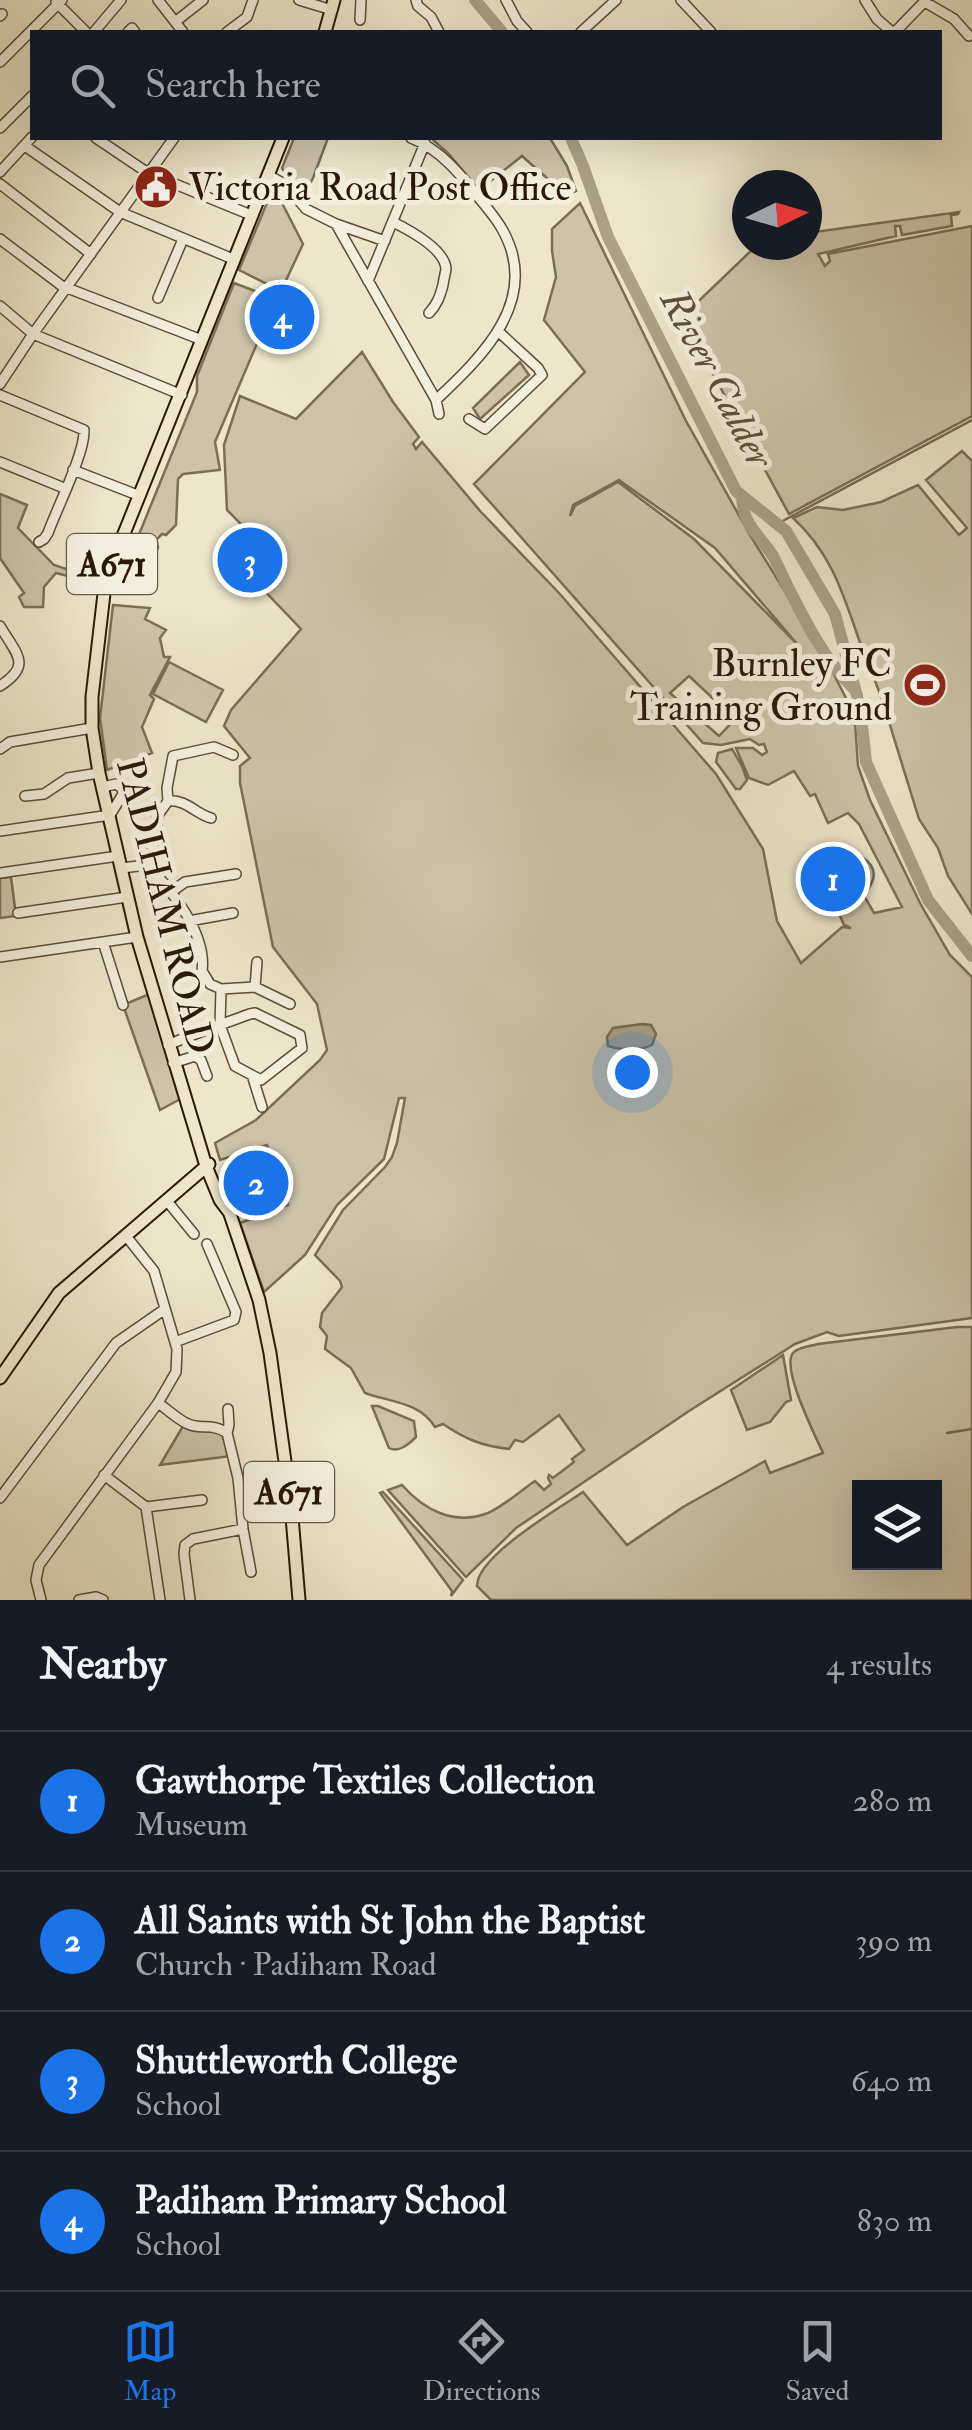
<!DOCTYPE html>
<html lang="en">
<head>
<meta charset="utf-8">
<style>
	:root { --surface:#171b24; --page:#20242c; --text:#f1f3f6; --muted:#9ea1a6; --line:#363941; --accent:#1a73e8 }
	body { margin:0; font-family:"IM FELL Double Pica",serif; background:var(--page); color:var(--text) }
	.controls { position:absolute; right:30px; bottom:30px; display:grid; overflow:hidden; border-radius:0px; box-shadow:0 10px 40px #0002 }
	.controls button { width:90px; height:90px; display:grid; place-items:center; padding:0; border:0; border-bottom:2px solid var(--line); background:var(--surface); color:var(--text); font:50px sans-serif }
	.compass { position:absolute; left:732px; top:170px; width:90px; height:90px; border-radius:50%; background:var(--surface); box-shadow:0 10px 40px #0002; rotate:85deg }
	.you { position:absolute; left:632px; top:1072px; width:35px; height:35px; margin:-25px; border:8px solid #fff; border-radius:50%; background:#1a73e8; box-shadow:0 0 0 15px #1a73e833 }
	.badge { display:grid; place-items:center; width:65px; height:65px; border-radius:50%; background:var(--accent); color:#fff; font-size:32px; font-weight:700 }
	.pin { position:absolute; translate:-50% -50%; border:5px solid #fff; box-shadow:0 2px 10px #0006 }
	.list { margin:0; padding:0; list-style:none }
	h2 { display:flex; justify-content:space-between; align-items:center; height:130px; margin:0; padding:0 40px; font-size:42px }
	h2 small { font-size:32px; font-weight:400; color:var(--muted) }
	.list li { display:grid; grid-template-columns:65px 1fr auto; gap:30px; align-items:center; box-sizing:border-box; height:140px; padding:0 40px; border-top:2px solid var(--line) }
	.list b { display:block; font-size:38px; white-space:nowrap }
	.list p { margin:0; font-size:32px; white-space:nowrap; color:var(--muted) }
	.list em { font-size:32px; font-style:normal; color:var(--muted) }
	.icon { flex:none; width:55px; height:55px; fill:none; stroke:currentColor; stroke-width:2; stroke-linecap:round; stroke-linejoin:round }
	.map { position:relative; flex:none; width:972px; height:1600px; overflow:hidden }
	.search { position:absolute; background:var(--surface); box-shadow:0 10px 40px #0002; left:30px; right:30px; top:30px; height:110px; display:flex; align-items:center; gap:25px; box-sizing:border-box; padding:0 35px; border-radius:0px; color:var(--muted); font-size:38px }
	.sheet { height:690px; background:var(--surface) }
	nav { display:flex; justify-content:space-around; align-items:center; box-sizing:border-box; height:140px; border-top:2px solid var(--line); background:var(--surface); font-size:28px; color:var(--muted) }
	nav a { display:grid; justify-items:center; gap:5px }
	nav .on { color:var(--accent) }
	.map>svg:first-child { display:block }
	.green { fill:#ccc3a9; stroke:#7a6e57; stroke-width:2.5; fill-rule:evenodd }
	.water { fill:#aaa087; stroke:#766a53; stroke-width:2.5 }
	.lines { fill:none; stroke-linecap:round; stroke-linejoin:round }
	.stream { stroke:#766a53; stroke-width:2.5 }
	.river { stroke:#aaa087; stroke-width:12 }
	.minor-casing { stroke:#5a4c36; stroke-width:12 }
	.major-casing { stroke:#291905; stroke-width:15 }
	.minor { stroke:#f3efdd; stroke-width:9 }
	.major { stroke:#ede6ca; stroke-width:11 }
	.labels { text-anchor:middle; stroke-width:10; stroke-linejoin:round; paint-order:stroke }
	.shield { fill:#f3efdd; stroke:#665946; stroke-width:2.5 }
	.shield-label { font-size:35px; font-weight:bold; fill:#291905 }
	.poi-label { font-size:38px; fill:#291905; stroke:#f3efdd; text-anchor:start }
	.street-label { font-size:38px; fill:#291905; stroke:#f3efdd }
	.water-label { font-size:40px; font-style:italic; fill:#5d4f39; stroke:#f3efdd }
</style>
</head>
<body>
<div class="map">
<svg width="972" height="1600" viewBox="0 0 972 1600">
	<rect width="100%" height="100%" fill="#ede6ca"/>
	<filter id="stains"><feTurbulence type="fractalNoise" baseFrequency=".002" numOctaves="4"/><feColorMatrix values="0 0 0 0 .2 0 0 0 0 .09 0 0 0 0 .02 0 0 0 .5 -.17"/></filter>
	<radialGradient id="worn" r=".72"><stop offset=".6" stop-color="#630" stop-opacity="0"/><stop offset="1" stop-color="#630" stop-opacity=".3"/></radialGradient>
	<path class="green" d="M294 138H328L313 178 302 198 282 168Z
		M431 138H550L567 166 576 191 566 195 522 156 479 190 449 154Z
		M271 193 275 201 280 199 303 244 281 291 239 270Z
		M580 203 686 421 750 535 823 653 853 712 841 719 842 721 883 703C877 684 870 668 863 651 845 601 834 555 793 518L817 507 843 510 881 502 918 485 959 535 967 528 926 480 962 451 972 461V914L948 876 938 848 919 819 885 709 855 722 858 766 870 800 920 903 950 955 972 977V1318L839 1336 827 1332 795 1344 689 1411 516 1528 466 1577 388 1490 402 1485C424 1510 454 1526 488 1513 504 1506 520 1491 535 1481L544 1490 551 1484 548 1478 549 1475 553 1478 574 1462 572 1459 584 1450 559 1415 523 1442 515 1440 509 1449C482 1446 465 1439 443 1424L435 1427C420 1402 390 1402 365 1393L351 1368 325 1349 327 1336 320 1327 322 1313 342 1287 340 1281 315 1255 343 1210 385 1167 392 1157 397 1143 405 1098H399L384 1159 337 1205 305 1255 264 1292 240 1223 288 1205 267 1145 220 1160 215 1143 256 1120 320 1060 327 1050 317 1004 273 947 240 783V766L250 758 224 726 231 710 301 629 257 583 278 562 227 510 224 445 240 396 296 419 362 352 393 402 419 437 413 444 416 449 422 442 481 512 559 593 716 774 763 849 777 921 801 963 842 927 851 928 844 925 837 909 863 894 844 859 862 857C879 868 876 882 863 894L874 913 902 907 859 824 848 813 828 823 815 794 810 796 794 771 768 785 749 778 736 748H753L762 755 767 752 764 744 759 745 750 739 721 745 703 743 474 484 585 372 544 320 556 277 552 251V229ZM619 480 715 548 798 645 694 539 618 482 575 506 570 516 573 505ZM689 676 735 719 719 736 670 693Z
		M959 212 958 214 951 215 952 226 902 235 900 226H895L896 236 818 254 825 266 830 261 828 254 972 226V416L789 514 682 317 757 245H807V233Z
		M234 283 276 299 215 442 220 470 183 474 178 479 176 525 166 535 162 534 156 540 158 547 155 557 129 559 197 392V376Z
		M520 362 529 375 480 419 473 408Z
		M0 494 27 505 18 528 54 565 84 575 83 580 56 573 44 587 43 607H24L19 597 24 593 0 558Z
		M113 605 150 608 145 619 166 630 160 638 164 657H170L150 695 154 699 142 727 152 753 107 770 100 718Z
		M169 662 223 690 206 722 153 694Z
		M732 749 742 766 747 780 740 789H736L716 762 718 753Z
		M11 877 16 916 0 918V878Z
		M152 993 184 1097 160 1110 123 1005Z
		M957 1327H972V1600H491L477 1586C477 1556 558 1509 583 1492L627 1545 683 1507 765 1461 770 1473 823 1453C816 1437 779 1365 794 1352 799 1347 811 1346 818 1344ZM860 1488H934V1562H860Z
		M783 1355 791 1400 786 1402 770 1422 747 1430 731 1390Z
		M372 1406H378L414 1421 416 1437C409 1444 399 1453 389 1448Z
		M183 1426 212 1428 225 1436 231 1456 160 1465Z
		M383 1492 463 1580 451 1596 452 1591 380 1493Z"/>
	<path class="water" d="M642 1024 651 1025 656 1034 652 1045C640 1051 621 1050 608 1046L607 1037 613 1028Z"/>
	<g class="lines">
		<path class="stream" d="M777 524 972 420
			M947 1433 972 1429"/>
		<path class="river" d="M475 0 502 32
			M571 138 583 166 608 237 736 491 786 531 835 614 860 707 866 762 928 900 972 956
			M742 496C743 527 758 532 773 556 779 567 784 580 790 591 807 625 826 661 853 688"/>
		<defs>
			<path id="minor" d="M158 0 183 32
				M299 0 332 10
				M416 0 418 6 431 17 439 32
				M506 0 517 21 527 32
				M681 0 711 32
				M865 0 877 19 892 32
				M56 2 86 32
				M925 2 954 19 969 36
				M0 16 2 14
				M360 20 361 0
				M175 22 203 0
				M94 32 121 0
				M128 32 132 28 135 32
				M227 32 247 17 253 0
				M581 32 616 0
				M895 32 926 0
				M0 62 62 0
				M0 128 32 96
				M96 138 148 173 251 215
				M411 138C440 149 461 175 479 198 487 208 496 218 502 229 542 299 483 356 436 400
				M25 146 120 212 233 259
				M0 172 32 137
				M268 175 286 185 306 209 336 224 385 241
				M0 184 91 254
				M393 222C409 230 445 249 446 269 446 270 443 283 443 285 440 296 437 305 429 313
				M336 224 436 400 439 414
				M0 239 62 286 202 340
				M368 281 425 143
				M158 298 183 239
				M0 306 33 334 182 395
				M0 384 33 334 174 138
				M0 395 84 430C85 453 57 508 48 533L44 539 39 542
				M469 419 485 429 542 375 538 368 499 332
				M0 462 64 488
				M73 470 140 496
				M0 626C16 654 33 665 0 686
				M0 749 10 742 92 728
				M25 796 44 794 68 778 99 773
				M168 801 167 788 173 756 214 747 233 755
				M168 801C186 799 196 814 211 818
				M0 831 110 815 123 794 122 788 116 784 103 787
				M147 865 152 852 158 815 168 801
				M121 868 147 865C172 890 207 934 202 971L210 984 221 989
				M0 873 118 856
				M171 892 185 882 236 874
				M18 913 127 897
				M189 921 233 913
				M103 942 123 1005
				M0 957 137 937
				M255 987 257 962
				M221 989 255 987 290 1004
				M168 1045C195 1033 223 1024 250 1014L255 1013 300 1035 302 1048 261 1080 235 1066 220 1025 221 989
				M173 1063 195 1056 201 1060 207 1076
				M252 1075 262 1107
				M167 1201 194 1234
				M175 1342 234 1320 236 1312 207 1244
				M158 1403C167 1409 176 1418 186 1423 200 1431 211 1422 227 1433L238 1478 243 1529 251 1572
				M227 1433 229 1425 228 1409
				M104 1475 146 1507 160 1600
				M0 1498 116 1343 165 1309
				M146 1507 202 1500
				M41 1600 36 1580 39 1565 158 1403 176 1372 177 1349 154 1271 126 1236
				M79 1600 96 1597 103 1600
				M190 1600 184 1554 185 1545 193 1539 243 1529"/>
			<path id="major" d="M325 32 334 0
				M228 1208 259 1300 270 1353 291 1505 299 1600
				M229 1212 220 1200 206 1166 137 937 99 773 92 728V697L105 585 113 561 283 138
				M0 1378 59 1293 209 1164"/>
		</defs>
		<use href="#minor" class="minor-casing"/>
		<use href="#major" class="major-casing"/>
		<use href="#minor" class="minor"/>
		<use href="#major" class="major"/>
	</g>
	<defs>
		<symbol id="civic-disc" viewBox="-11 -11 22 22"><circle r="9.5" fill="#8f2418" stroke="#f3efdd"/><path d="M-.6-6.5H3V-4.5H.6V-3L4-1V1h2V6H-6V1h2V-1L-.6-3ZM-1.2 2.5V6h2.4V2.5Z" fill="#fff"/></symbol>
		<symbol id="stadium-disc" viewBox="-11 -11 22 22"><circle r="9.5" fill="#8f2418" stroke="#f3efdd"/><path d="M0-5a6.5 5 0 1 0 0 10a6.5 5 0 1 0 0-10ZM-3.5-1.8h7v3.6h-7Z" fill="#fff"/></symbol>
	</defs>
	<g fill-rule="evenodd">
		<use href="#civic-disc" x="131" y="162" width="50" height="50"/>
		<use href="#stadium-disc" x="900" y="660" width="50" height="50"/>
	</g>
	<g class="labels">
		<g class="shield">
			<rect x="67" y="534" width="90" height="60" rx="8"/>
			<rect x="244" y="1462" width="90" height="60" rx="8"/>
		</g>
		<g class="shield-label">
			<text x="112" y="576">A671</text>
			<text x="289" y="1504">A671</text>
		</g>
		<g class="poi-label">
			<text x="188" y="200">Victoria Road Post Office</text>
			<text x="892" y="676" text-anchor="end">Burnley FC<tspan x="892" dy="44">Training Ground</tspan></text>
		</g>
		<g class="street-label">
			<text transform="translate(166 906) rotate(76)" y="13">PADIHAM ROAD</text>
		</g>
		<g class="water-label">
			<text transform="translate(718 378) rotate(62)" y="14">River Calder</text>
		</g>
	</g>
	<rect width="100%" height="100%" filter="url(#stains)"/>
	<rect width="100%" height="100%" fill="url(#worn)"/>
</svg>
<div class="controls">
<button><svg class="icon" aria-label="layers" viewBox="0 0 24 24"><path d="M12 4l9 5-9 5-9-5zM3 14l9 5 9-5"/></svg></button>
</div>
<svg class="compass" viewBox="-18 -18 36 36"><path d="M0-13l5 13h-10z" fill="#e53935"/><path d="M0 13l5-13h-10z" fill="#9ea1a6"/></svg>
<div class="you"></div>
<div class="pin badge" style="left:833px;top:879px">1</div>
<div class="pin badge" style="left:256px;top:1183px">2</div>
<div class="pin badge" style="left:250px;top:560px">3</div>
<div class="pin badge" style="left:282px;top:317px">4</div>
<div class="search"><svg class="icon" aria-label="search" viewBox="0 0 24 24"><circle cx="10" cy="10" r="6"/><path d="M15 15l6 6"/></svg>Search here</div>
</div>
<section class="sheet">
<h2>Nearby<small>4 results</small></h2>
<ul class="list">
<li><span class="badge">1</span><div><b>Gawthorpe Textiles Collection</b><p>Museum</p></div><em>280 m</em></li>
<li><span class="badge">2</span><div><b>All Saints with St John the Baptist</b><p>Church · Padiham Road</p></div><em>390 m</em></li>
<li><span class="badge">3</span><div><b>Shuttleworth College</b><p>School</p></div><em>640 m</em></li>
<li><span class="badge">4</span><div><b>Padiham Primary School</b><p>School</p></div><em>830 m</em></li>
</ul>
</section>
<nav>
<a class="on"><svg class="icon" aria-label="map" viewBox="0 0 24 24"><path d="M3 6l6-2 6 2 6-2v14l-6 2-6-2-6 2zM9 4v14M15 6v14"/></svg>Map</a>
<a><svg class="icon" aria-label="directions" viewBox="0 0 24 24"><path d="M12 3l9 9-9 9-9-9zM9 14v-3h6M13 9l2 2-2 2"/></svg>Directions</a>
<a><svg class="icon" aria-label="saved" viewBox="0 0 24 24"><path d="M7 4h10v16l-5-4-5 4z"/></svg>Saved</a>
</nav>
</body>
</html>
